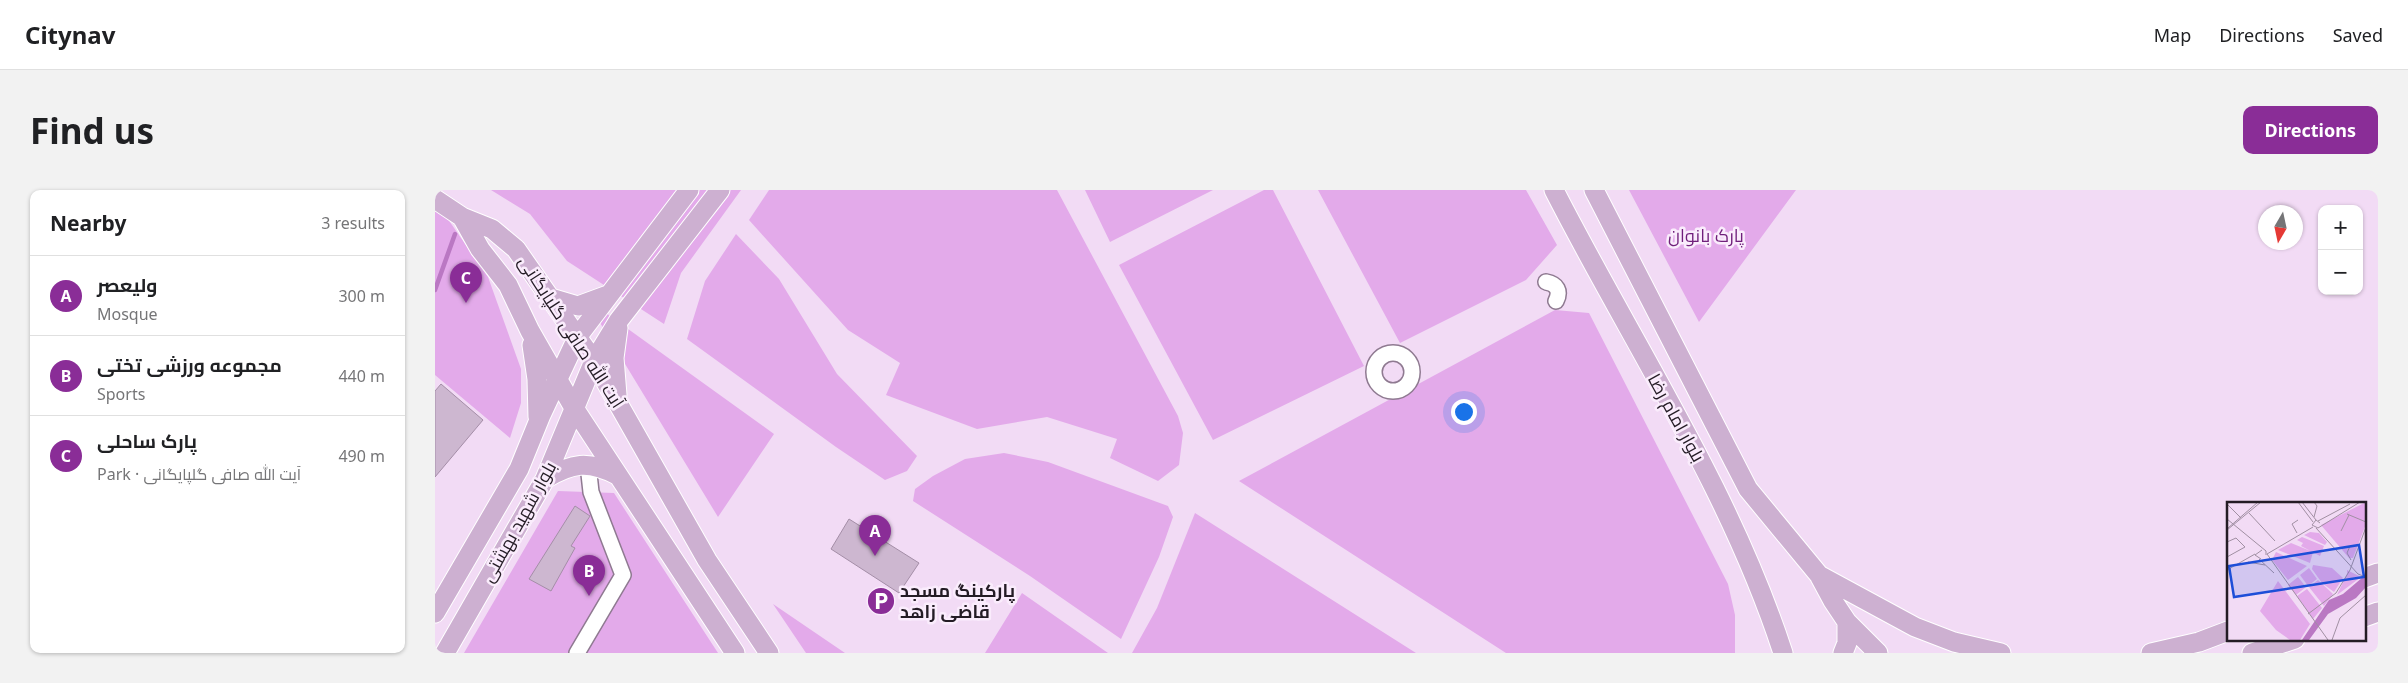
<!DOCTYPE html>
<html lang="en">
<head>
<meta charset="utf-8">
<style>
	:root { --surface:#fff; --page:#f2f2f2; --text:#202124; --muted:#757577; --line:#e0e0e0; --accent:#8a2d97 }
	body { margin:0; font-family:"Noto Sans",Cairo,sans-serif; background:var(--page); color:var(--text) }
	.controls { position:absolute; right:15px; top:15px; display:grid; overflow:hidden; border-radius:10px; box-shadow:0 1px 4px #0004 }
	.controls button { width:45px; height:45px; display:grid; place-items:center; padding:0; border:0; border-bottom:1px solid var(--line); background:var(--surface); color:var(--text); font:25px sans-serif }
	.compass { position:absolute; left:1823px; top:15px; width:45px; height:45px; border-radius:50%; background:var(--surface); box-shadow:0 1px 4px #0004; rotate:189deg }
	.you { position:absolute; left:1028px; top:221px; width:18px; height:18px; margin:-12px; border:4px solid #fff; border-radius:50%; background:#1a73e8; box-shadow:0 0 0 8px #1a73e833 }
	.badge { display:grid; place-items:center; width:32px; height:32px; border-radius:50%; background:var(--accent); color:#fff; font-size:16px; font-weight:700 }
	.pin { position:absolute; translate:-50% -41px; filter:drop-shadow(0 1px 2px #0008) }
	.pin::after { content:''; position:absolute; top:26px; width:18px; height:15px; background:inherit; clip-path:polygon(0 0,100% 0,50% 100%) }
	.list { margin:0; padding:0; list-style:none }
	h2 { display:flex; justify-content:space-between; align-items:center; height:65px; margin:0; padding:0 20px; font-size:21px }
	h2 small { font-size:16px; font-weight:400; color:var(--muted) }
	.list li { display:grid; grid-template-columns:32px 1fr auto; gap:15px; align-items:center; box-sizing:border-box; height:80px; padding:0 20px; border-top:1px solid var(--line) }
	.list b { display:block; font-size:19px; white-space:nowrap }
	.list p { margin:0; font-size:16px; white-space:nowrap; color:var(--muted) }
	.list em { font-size:16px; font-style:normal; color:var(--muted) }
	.map { position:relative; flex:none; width:1943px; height:463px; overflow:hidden; border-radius:10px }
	header { display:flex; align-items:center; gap:30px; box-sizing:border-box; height:70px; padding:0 25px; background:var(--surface); border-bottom:1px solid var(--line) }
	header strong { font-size:24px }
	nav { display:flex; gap:28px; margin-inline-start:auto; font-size:18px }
	.intro { display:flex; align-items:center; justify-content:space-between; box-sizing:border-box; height:120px; padding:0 30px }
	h1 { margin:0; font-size:35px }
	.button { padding:12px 22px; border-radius:10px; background:var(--accent); color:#fff; font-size:18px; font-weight:700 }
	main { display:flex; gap:30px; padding:0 30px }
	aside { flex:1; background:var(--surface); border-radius:10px; box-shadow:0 1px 4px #0004 }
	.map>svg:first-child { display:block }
	.green { fill:#e3aaea }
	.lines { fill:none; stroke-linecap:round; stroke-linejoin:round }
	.stream { stroke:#ba78c3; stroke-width:4.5 }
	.building { fill:#cdb7d0; stroke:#a48ea7 }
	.minor-casing { stroke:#8f7a91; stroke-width:18 }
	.major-casing { stroke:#fff; stroke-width:21 }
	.minor { stroke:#fff; stroke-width:15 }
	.major { stroke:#cdb0d1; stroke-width:19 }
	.labels { text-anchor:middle; stroke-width:5; stroke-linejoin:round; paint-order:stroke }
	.park-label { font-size:18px; fill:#701f7b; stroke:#faecfc }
	.street-label { font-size:18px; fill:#241c25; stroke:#faecfc }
	.poi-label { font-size:18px; font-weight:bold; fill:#241c25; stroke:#faecfc; text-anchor:start }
	.inset-road { fill:none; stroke:#a08fa2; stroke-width:1 }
	.view { fill:#1d4ed8; fill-opacity:0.15; stroke:#1d4ed8; stroke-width:2.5 }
	.inset-edge { fill:none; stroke:#241c25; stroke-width:2.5 }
</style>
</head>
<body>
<header>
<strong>Citynav</strong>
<nav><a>Map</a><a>Directions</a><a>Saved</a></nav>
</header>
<div class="intro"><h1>Find us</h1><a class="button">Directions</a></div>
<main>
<aside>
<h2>Nearby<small>3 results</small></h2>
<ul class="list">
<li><span class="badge">A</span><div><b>ولیعصر</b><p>Mosque</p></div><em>300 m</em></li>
<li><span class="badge">B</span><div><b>مجموعه ورزشی تختی</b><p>Sports</p></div><em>440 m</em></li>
<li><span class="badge">C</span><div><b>پارک ساحلی</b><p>Park · آیت الله صافی گلپایگانی</p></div><em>490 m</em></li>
</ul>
</aside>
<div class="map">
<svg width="1943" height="463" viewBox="0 0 1943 463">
	<rect width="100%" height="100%" fill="#f2dbf5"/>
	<path class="green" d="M56 0H306L246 83 229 134 132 71 95 24Z
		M334 0H622L743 226 748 243 744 275 723 291 675 268 682 249 612 227 542 239 451 205 465 173 413 140 314 30Z
		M650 0H778L675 52Z
		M829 0H838L929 176 778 250 684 75Z
		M883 0H1091L1122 55 1091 90 965 153Z
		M1194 0H1361L1264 132Z
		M0 17 8 22 53 87 86 179V213L75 248 0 185Z
		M301 44 344 89 402 184 482 266 472 281 450 290 401 257 252 149 270 91Z
		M150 108 339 244 283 327Z
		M1120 120 1154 123 1293 394 1300 425V463H1071L804 291Z
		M569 263 613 272 733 316 738 327 724 367 686 449 595 386 478 311 480 299 498 286 530 269Z
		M123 301 179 303 283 463H29Z
		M760 323 981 463H697L722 418Z
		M587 403 673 463H550Z
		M338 414 410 463H371Z"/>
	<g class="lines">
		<path class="stream" d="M0 100 20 44"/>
	</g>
	<path class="building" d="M6 194 48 230 0 287V201Z
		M140 316 155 326 136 356 140 358 116 401 94 389Z
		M414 329 484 373 464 403 396 359Z"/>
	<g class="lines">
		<defs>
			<path id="minor" d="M1111 92C1122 94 1126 101 1121 111
				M939 182a19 19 0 1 1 38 0a19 19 0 1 1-38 0Z
				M142 463 188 385 156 302 153 275"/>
			<path id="major" d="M1119 0C1197 153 1295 299 1348 463
				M1159 0 1313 299 1384 385 1398 411 1412 432 1443 463
				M0 9 27 27 57 39 81 59 159 171 272 370 334 463
				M27 27 45 59 73 95 95 141 139 218 300 463
				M116 108 143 116 173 105
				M97 155 102 189 103 227
				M182 205 179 168 183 138
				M110 289C137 273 153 270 182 285
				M1384 385 1480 437 1519 452 1566 463
				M1929 388 1943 383
				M0 423 84 279 106 225 143 146 254 0
				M1929 427 1943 422
				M10 463 110 289 159 171 184 130 285 0
				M1408 463 1412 453V432
				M1716 463 1764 452 1793 441
				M1817 463 1860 449"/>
		</defs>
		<use href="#minor" class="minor-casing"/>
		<use href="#major" class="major-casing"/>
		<use href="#minor" class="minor"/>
		<use href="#major" class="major"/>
	</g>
	<defs>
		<symbol id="parking-disc" viewBox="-11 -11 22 22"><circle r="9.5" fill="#8a2d97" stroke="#faecfc"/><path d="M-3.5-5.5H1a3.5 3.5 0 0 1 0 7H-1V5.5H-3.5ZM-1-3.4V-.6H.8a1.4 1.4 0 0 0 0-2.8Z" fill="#fff"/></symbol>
	</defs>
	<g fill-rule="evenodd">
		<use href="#parking-disc" x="430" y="395" width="32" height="32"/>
	</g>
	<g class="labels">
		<g class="park-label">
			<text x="1271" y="52">پارک بانوان</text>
		</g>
		<g class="street-label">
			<text transform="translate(136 142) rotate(57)" y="6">آیت الله صافی گلپایگانی</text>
			<text transform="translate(1241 228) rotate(61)" y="6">بلوار امام رضا</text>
			<text transform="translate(84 332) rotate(-61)" y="6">بلوار شهید بهشتی</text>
		</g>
		<g class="poi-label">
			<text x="465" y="407">پارکینگ مسجد<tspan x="465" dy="21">قاضی زاهد</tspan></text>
		</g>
	</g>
	<g transform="translate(1792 312)">
		<rect width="139" height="139" fill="#f2dbf5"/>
		<path d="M139 0V22L126 56H122L94 23ZM83 30 92 31 100 40 98 43 77 33ZM75 35 97 44 93 54 74 44 76 41 70 38ZM64 41 86 50 83 61 51 48ZM49 50 80 64 61 78 45 58ZM86 63 105 66 116 76 107 90 95 81 85 67ZM82 66 90 77 81 84 73 73ZM120 68 134 75 110 93 120 72ZM71 75 79 85 69 93 61 83ZM91 78 106 92 97 104 82 85ZM51 79 83 122 73 138H63L49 128 33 109ZM80 87 95 106 86 117 70 94Z" fill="#e3aaea"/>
		<path d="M136 75 139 76V85L129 96 101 112 82 138H75L102 98 116 92Z" fill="#ba78c3"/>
		<path class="inset-road" d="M71 0 86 20M75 0 89 18M87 0 90 4 87 15M0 2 14 16M22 11 48 39M120 12 139 20M0 17 39 49V53M91 19 123 2M93 21 89 18 85 23 91 26 133 0M86 25 40 52 101 138M1 26 31 0M89 26 131 72 139 75M0 28 34 0M114 29 122 13M70 31 65 22 71 18M0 40 9 36 18 45 0 55M123 44 120 51 124 58M32 57 47 71M34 57 28 53 35 48M21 60 38 63M0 68 28 52M81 112 109 91 123 68 139 25M105 138 113 116 139 93"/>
		<path class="view" d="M132 43 137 75 7 95 2 64Z"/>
		<rect width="139" height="139" class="inset-edge"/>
	</g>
</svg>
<div class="controls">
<button>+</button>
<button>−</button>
</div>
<svg class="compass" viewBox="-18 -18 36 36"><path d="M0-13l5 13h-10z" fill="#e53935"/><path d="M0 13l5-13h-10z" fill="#757577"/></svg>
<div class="you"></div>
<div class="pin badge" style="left:440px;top:366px">A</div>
<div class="pin badge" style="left:154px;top:406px">B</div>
<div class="pin badge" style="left:31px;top:113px">C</div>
</div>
</main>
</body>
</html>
